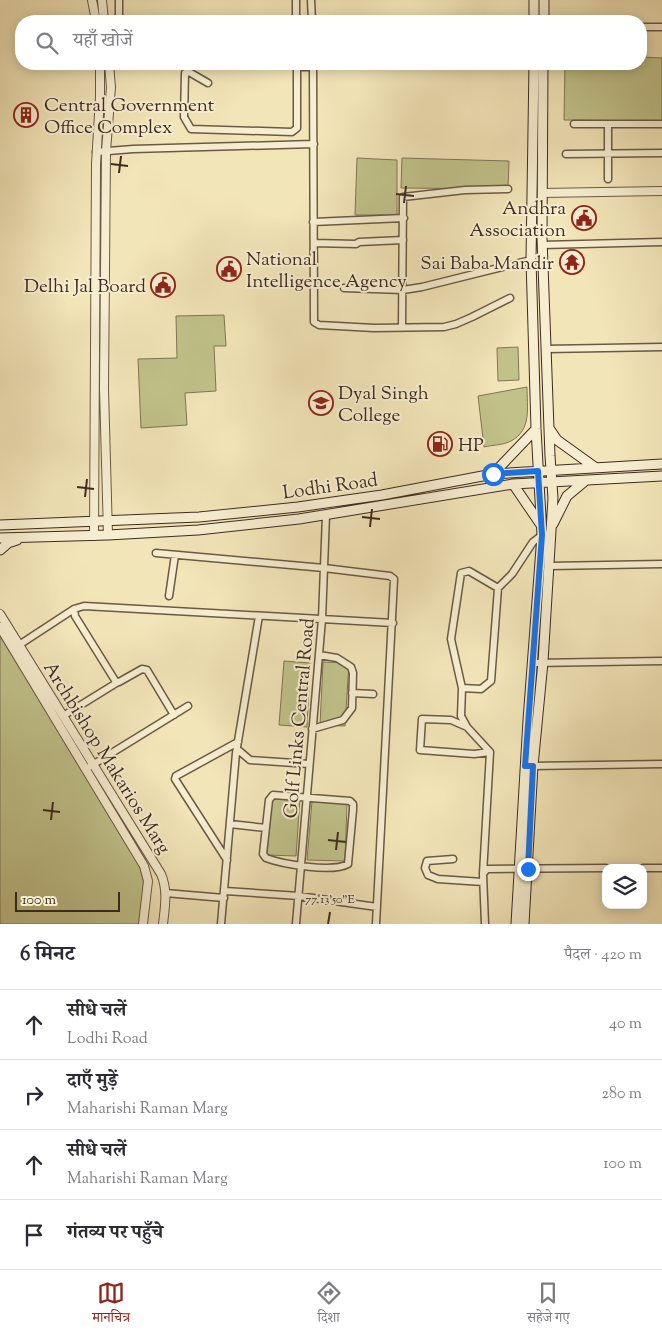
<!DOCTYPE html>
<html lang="hi">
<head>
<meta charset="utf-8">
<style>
	:root { --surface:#fff; --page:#f7f7f7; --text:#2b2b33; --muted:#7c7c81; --line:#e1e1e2; --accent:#8f2418 }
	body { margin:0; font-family:"Sorts Mill Goudy","Noto Serif Devanagari",serif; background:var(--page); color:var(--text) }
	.controls { position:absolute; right:15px; bottom:15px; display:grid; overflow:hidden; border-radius:10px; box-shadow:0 2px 12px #0003 }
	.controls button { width:45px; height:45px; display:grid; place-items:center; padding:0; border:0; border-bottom:1px solid var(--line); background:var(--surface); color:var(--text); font:25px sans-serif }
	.scale { position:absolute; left:15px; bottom:12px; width:105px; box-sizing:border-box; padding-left:5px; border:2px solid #3d2b1f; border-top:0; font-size:14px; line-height:18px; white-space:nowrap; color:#3d2b1f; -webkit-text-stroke:4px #f7eed1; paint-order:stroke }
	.stop { position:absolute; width:15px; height:15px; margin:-11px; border:4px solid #1a73e8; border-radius:50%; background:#fff }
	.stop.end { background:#1a73e8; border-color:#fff; box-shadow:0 1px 5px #0008 }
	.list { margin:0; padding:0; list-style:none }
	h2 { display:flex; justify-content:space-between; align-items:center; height:65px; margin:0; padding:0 20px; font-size:21px }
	h2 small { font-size:16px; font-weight:400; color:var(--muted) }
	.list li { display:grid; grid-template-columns:32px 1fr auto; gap:15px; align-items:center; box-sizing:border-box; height:70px; padding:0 20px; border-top:1px solid var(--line) }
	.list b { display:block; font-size:19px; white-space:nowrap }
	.list p { margin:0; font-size:16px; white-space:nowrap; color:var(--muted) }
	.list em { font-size:16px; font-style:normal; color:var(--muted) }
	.icon { flex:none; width:28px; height:28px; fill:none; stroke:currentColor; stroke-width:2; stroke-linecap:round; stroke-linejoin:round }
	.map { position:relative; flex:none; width:662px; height:924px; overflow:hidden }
	.search { position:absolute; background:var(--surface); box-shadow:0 2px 12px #0003; left:15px; right:15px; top:15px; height:55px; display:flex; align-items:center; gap:12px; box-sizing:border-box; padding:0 18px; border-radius:20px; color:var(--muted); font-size:19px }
	.sheet { height:345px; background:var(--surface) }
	nav { display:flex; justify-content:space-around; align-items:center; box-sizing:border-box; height:70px; border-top:1px solid var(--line); background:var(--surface); font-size:14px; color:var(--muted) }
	nav a { display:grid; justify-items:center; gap:2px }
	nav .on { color:var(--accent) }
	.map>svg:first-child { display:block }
	.green { fill:#c1c28a; stroke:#7f7654 }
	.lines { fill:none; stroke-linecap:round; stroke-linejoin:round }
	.minor-casing { stroke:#6a5a45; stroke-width:9 }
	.tertiary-casing { stroke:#6a5a45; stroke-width:10 }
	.secondary-casing { stroke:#3d2b1f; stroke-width:11 }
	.minor { stroke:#f7eed1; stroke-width:6 }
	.tertiary { stroke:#f7eed1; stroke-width:8 }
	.secondary { stroke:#f7eed1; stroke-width:9 }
	.route { stroke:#1a73e8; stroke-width:6 }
	.ticks { fill:none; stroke:#3d2b1f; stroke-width:2 }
	.labels { text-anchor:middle; stroke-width:4; stroke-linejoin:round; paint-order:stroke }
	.poi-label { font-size:19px; fill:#3d2b1f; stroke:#f7eed1; text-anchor:start }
	.street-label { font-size:19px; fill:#3d2b1f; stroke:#f7eed1 }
	.ticks-label { font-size:12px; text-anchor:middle; fill:#3d2b1f; stroke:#f7eed1; stroke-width:4; stroke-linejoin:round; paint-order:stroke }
</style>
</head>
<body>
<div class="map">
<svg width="662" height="924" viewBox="0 0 662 924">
	<rect width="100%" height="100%" fill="#f2e5b8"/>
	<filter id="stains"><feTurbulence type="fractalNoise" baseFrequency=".004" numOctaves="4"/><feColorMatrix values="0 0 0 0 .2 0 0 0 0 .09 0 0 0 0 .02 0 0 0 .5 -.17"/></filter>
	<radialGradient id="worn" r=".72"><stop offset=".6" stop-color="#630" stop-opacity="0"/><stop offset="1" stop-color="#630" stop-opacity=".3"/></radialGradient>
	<path class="green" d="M641 57 662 58V121L564 120 565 64H641Z
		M357 158 397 160V215H355Z
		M402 158 509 161 508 189 401 188Z
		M224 315 226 346H214L216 391 185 393 187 425 141 428 138 359 177 358 176 316Z
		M518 347 519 380 498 381 497 348Z
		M527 387C527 407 532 430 511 441 504 445 492 445 484 447L478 396Z
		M0 636 139 864 145 887 141 924H0Z
		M284 661 310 663 307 727 279 725Z
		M323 662 349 663 345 726 320 725Z
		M271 799H300L296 856 267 855Z
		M312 801 347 804 345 861 307 860Z"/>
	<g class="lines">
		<defs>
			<path id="minor" d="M296 0V21
				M311 0 312 21
				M119 21V0
				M642 27H662
				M313 64 314 322 319 325 374 328 444 327 456 324 472 317 510 298
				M297 67H313
				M208 83 189 72 185 73 184 117 191 129 292 132 297 128V64
				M574 124H608
				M96 152 133 149 314 144
				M566 154 662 153
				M608 179V124H662
				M313 222 404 218
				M314 243 356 244 359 242 403 240
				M542 245 662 242
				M344 288 403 290 422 287 531 260
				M402 327 403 197 465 190 508 189
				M546 349 662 347
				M156 553 324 568 390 576 394 579 376 924
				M549 566 662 564
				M498 588 512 574 533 542 542 535
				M169 596 175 555
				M19 645 74 609
				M533 663 662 661
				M462 688 481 689 491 681 498 588 469 571 461 573 451 639 462 688 461 716 467 727 490 752 483 874
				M352 693 373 694
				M174 715 147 670 142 669 119 682H116L75 616 74 609 84 606 393 623
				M63 716 118 682
				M467 727 451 720 422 719 420 750 474 754 490 752
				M312 729 343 720 352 708 353 673 351 667 337 658 319 655
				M237 749 250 760 309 764
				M531 766 662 764
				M89 767 188 706
				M273 795 350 801 353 804V810L348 864C332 873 282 864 266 858L263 854 269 800Z
				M230 824 266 828
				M453 859 427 861 425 868 428 875 438 879 483 882
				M227 860 175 779 176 776 238 742
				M643 868H662
				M225 891 299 896 377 907
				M165 893 224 898
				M221 924 236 753 259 616
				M296 924 322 619 326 515
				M485 924 483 874 487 869 606 868"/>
			<path id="tertiary" d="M92 0 96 21
				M102 0 104 21
				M542 193 662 191
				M108 535 104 389 106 151 111 87 109 64
				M94 536 96 164 100 97V64
				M0 614 161 874C168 890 165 907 163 924
				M0 627 144 866 148 881 143 924"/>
			<path id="secondary" d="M534 0V21
				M544 21V0
				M549 428 557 440 596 468
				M493 474 536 429
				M513 484 541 525
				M553 524 567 496 585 481
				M0 525 199 517 298 507 382 495 493 474 662 464
				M0 538 108 535 198 530 299 519 513 484 662 476
				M0 550 8 543 17 540
				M516 924 528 720 542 535 536 429 531 260 534 64
				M524 924 533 766 543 662 553 498 550 456 542 238 543 64"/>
		</defs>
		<use href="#minor" class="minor-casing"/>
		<use href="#tertiary" class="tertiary-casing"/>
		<use href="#secondary" class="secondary-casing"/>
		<use href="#minor" class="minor"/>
		<use href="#tertiary" class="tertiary"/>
		<use href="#secondary" class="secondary"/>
	</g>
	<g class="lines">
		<path class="route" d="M493 474 538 471 542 535 525 766H533L528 869"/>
	</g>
	<path class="ticks" d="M111 164 128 166M119 173 121 156M396 194 414 196M404 203 406 186M77 487 94 489M85 497 87 479M362 517 380 519M370 527 372 509M43 810 60 812M51 820 53 802M328 840 346 842M336 850 338 832M328 924 330 912"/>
	<defs>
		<symbol id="building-ring" viewBox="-11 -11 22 22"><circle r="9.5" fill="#f7eed1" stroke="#8f2418" stroke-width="1.5"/><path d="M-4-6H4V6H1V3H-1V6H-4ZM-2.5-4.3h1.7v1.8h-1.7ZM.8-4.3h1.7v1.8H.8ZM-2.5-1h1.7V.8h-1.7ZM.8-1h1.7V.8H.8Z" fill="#8f2418"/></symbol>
		<symbol id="civic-ring" viewBox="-11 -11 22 22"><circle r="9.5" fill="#f7eed1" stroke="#8f2418" stroke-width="1.5"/><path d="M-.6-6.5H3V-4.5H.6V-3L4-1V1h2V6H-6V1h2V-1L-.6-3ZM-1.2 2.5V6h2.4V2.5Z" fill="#8f2418"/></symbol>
		<symbol id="temple-ring" viewBox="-11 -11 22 22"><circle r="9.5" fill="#f7eed1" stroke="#8f2418" stroke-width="1.5"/><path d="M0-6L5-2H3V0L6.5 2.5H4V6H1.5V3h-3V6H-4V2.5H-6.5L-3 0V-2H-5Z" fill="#8f2418"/></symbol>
		<symbol id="university-ring" viewBox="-11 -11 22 22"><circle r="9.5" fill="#f7eed1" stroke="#8f2418" stroke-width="1.5"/><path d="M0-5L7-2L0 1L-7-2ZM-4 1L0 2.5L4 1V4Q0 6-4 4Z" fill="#8f2418"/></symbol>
		<symbol id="fuel-ring" viewBox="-11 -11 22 22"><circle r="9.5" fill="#f7eed1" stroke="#8f2418" stroke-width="1.5"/><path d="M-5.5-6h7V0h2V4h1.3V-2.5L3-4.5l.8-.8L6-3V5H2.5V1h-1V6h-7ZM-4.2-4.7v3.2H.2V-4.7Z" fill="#8f2418"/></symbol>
	</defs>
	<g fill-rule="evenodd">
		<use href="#building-ring" x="12" y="101" width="28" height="28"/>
		<use href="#civic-ring" x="570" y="204" width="28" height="28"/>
		<use href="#temple-ring" x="558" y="248" width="28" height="28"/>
		<use href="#civic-ring" x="215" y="255" width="28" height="28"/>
		<use href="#civic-ring" x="149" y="271" width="28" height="28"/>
		<use href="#university-ring" x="307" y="389" width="28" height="28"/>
		<use href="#fuel-ring" x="426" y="430" width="28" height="28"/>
	</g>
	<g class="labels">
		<g class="poi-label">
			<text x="44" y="111">Central Government<tspan x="44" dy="22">Office Complex</tspan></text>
			<text x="566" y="214" text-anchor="end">Andhra<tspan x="566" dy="22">Association</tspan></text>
			<text x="246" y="265">National<tspan x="246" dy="22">Intelligence Agency</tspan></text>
			<text x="554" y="269" text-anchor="end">Sai Baba Mandir</text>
			<text x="146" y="292" text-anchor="end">Delhi Jal Board</text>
			<text x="338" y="399">Dyal Singh<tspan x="338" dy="22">College</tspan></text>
			<text x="458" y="451">HP</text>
		</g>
		<g class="street-label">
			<text transform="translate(330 485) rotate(-8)" y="7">Lodhi Road</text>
			<text transform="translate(298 718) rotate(-85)" y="7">Golf Links Central Road</text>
			<text transform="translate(108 757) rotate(58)" y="7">Archbishop Makarios Marg</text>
		</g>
	</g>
	<g class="ticks-label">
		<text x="330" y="903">77°13'50"E</text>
	</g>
	<rect width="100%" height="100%" filter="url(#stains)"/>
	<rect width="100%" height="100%" fill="url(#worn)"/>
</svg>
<div class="controls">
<button><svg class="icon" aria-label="layers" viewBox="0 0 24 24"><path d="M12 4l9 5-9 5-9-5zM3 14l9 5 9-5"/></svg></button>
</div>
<div class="scale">100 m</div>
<div class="stop" style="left:493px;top:474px"></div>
<div class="stop end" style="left:528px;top:869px"></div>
<div class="search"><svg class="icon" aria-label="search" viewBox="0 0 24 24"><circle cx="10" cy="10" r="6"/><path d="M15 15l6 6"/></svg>यहाँ खोजें</div>
</div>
<section class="sheet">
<h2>6 मिनट<small>पैदल · 420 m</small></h2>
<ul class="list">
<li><svg class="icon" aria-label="ahead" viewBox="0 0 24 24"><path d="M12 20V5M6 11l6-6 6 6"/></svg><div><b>सीधे चलें</b><p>Lodhi Road</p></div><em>40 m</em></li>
<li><svg class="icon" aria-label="right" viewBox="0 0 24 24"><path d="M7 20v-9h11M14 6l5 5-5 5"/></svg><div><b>दाएँ मुड़ें</b><p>Maharishi Raman Marg</p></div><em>280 m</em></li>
<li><svg class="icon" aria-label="ahead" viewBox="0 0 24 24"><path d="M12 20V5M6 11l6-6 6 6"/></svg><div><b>सीधे चलें</b><p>Maharishi Raman Marg</p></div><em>100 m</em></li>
<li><svg class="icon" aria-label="arrive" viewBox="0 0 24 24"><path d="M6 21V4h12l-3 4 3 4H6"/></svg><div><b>गंतव्य पर पहुँचे</b></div></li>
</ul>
</section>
<nav>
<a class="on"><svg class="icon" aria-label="map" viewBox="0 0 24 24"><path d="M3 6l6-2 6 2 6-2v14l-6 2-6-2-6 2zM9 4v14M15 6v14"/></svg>मानचित्र</a>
<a><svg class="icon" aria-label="directions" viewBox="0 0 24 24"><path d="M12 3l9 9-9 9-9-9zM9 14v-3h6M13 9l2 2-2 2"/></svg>दिशा</a>
<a><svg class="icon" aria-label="saved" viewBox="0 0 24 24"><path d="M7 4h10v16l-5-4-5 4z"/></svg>सहेजे गए</a>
</nav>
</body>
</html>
